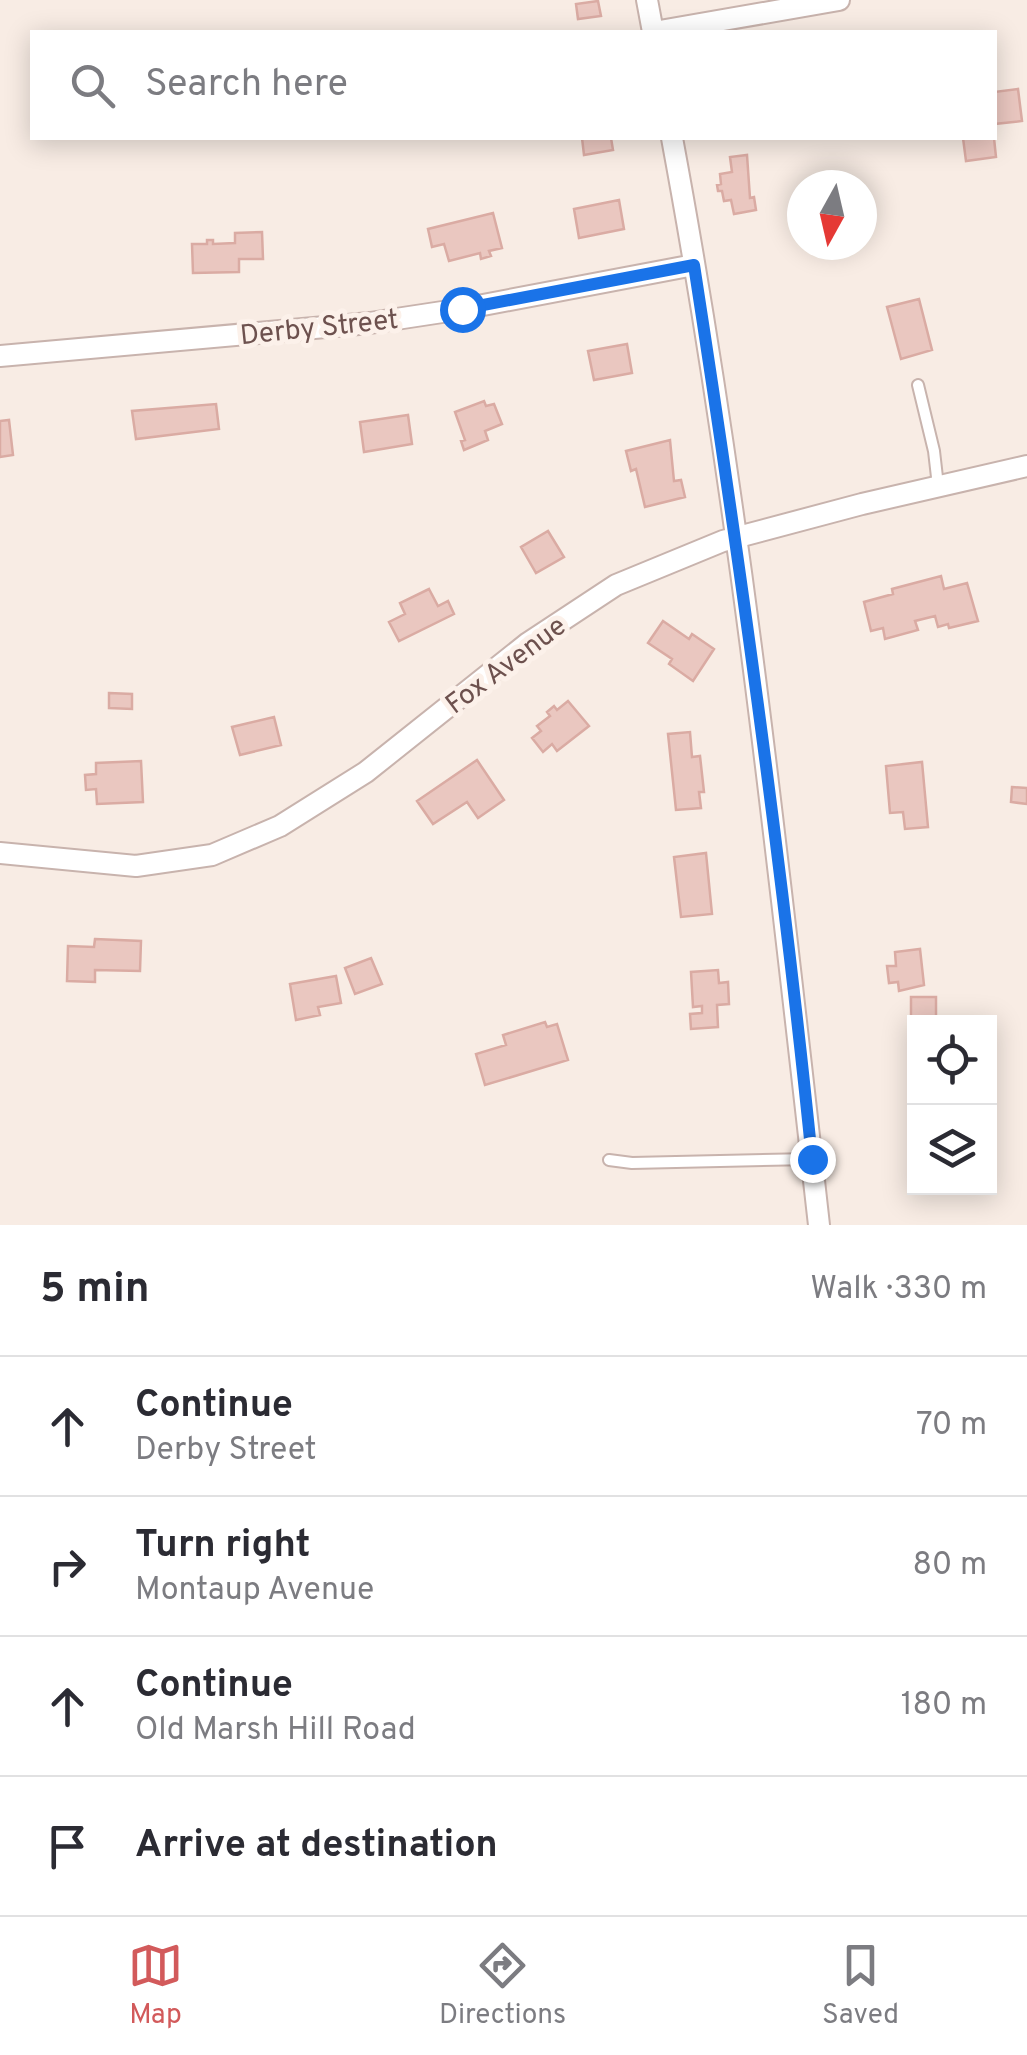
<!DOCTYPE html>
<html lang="en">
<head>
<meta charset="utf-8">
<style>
	:root { --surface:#fff; --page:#f2f2f3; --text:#2b2b33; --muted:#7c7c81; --line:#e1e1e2; --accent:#d25a5b }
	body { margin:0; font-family:Overpass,sans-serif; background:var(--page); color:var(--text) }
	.controls { position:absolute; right:30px; bottom:30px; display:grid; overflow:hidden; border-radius:0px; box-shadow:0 5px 25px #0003 }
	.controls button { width:90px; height:90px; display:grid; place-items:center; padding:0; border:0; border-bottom:2px solid var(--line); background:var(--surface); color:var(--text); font:50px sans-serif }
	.compass { position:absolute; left:787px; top:170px; width:90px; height:90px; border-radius:50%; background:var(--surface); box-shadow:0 5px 25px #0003; rotate:188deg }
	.stop { position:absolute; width:30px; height:30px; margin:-22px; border:8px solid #1a73e8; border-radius:50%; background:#fff }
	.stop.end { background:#1a73e8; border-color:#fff; box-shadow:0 2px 10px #0008 }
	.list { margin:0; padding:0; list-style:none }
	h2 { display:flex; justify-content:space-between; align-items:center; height:130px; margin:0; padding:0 40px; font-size:42px }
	h2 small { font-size:32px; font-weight:400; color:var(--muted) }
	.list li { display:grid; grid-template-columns:65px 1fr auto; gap:30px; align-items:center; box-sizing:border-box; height:140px; padding:0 40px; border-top:2px solid var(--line) }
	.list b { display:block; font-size:38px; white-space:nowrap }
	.list p { margin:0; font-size:32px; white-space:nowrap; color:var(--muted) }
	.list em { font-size:32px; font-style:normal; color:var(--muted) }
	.icon { flex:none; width:55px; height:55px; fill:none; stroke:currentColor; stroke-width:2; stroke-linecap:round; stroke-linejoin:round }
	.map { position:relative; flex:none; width:1027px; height:1225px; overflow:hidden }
	.search { position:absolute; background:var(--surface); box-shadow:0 5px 25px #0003; left:30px; right:30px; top:30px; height:110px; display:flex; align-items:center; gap:25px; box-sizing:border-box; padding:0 35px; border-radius:0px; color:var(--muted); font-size:38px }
	.sheet { height:690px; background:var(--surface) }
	nav { display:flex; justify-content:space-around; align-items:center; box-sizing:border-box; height:140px; border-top:2px solid var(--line); background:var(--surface); font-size:28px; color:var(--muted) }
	nav a { display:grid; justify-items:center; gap:5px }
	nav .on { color:var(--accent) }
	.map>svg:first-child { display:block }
	.building { fill:#eac7c0; stroke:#daaba3; stroke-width:2.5 }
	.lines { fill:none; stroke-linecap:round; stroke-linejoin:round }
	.service-casing { stroke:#c8b3ad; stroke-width:14 }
	.minor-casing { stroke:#c8b3ad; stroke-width:24 }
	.service { stroke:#fff; stroke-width:10 }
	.minor { stroke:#fff; stroke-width:20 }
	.route { stroke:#1a73e8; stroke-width:12 }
	.labels { text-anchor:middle; stroke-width:10; stroke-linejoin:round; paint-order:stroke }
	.street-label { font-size:28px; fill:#6d514e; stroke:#fcf1ea }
</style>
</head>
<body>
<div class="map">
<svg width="1027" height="1225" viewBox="0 0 1027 1225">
	<rect width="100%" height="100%" fill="#f8ece4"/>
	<path class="building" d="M598 1 601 16 578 19 576 4Z
		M1018 89 1022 121 994 124V92Z
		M582 138H611L613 150 584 155Z
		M963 138H994L996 157 966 161Z
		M747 155 750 198 754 197 756 210 734 214 731 200 724 201 722 191H718L717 185 721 184 720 174 732 172 730 157Z
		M619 200 624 229 579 238 574 209Z
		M493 213 502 248 489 251 491 256 481 259 480 253 449 261 444 244 432 247 428 229Z
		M262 232 263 259H239V272L193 273 192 244H207V240H213V244L235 243V233Z
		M919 299 932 350 901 359 887 307Z
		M627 344 632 373 594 380 588 351Z
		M484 401 486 406 494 404 502 424 485 431 488 440 464 450 461 441 465 440 455 412Z
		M216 404 219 429 136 439 132 411Z
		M408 415 412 444 364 452 360 422Z
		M9 420 13 455 0 457V421Z
		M670 440 674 481 681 480 685 497 645 507 636 469 631 471 626 451Z
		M548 531 564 557 536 573 521 547Z
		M941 576 944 589 967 583 978 621 949 628 948 624 938 627 935 616 915 621 918 630 885 639 883 628 871 631 864 602 893 594 892 589Z
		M429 589 438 606 448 601 454 614 399 641 389 622 405 614 400 603Z
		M663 621 689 639 692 634 714 649 693 681 669 664 672 659 648 643Z
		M109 693 132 694V709L109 708Z
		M568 701 589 726 557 751 552 744 543 752 532 738 541 731 537 726 550 716 547 712 554 706 557 710Z
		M274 717 281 745 240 755 232 727Z
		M690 732 692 757 700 756 704 792H699L701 808 676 810 668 734Z
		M477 760 504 800 478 818 467 802 433 824 417 801Z
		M141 761 143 802 97 804 96 789 86 790 85 775 96 774V763Z
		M922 762 928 827 905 829 903 812 890 813 886 766Z
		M1012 787 1027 788V804L1011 802Z
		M706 853 712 914 681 917 674 857Z
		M95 939 141 941 140 971 95 970V982L67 981 68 946 94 947Z
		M920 949 924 985 899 991 898 982 889 983 887 966H896L895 952Z
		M371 958 382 984 355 994 345 968Z
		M718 970 719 983 728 982 729 1004 717 1005 718 1027 691 1029 690 1014 702 1013V1006L693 1007 691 972Z
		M336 976 341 1003 318 1007 320 1015 296 1020 290 984Z
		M911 997H936V1022L911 1023Z
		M545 1022 547 1027 557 1024 568 1060 485 1085 476 1054 506 1045 503 1035Z"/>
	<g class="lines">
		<defs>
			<path id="service" d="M918 385 934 451 938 486
				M609 1160 632 1163 811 1159"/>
			<path id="minor" d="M647 0 653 32
				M654 32 839 0
				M672 138C739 498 778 861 819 1225
				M0 356 370 323 462 309 694 265
				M0 853 136 866 212 855 280 826 366 772 528 643 616 585 723 541 862 504 1027 466"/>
		</defs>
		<use href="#service" class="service-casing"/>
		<use href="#minor" class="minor-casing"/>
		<use href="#service" class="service"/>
		<use href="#minor" class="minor"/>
	</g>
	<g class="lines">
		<path class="route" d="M462 309 694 265C740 562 782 860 812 1159"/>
	</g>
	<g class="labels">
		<g class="street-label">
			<text transform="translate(319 326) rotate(-6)" y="10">Derby Street</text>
			<text transform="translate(505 664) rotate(-37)" y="10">Fox Avenue</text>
		</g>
	</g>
</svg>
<div class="controls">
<button><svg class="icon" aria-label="locate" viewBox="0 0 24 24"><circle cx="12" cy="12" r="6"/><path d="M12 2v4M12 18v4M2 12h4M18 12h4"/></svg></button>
<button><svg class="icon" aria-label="layers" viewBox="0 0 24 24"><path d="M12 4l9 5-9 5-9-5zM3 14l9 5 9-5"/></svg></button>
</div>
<svg class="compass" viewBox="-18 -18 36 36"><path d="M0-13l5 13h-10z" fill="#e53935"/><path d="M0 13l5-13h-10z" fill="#7c7c81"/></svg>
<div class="stop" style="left:462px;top:309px"></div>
<div class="stop end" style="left:812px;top:1159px"></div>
<div class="search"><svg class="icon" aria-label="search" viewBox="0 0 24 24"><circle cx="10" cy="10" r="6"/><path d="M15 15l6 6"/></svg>Search here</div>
</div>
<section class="sheet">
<h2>5 min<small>Walk · 330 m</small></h2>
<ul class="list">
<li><svg class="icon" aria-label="ahead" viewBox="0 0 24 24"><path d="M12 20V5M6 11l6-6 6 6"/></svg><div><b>Continue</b><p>Derby Street</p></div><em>70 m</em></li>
<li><svg class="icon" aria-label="right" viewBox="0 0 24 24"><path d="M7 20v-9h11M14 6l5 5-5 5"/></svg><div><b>Turn right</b><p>Montaup Avenue</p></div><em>80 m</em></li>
<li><svg class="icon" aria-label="ahead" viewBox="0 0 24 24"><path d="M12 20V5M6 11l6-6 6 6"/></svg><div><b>Continue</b><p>Old Marsh Hill Road</p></div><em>180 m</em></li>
<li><svg class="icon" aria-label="arrive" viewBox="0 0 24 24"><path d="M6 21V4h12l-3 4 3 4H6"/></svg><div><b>Arrive at destination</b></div></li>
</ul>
</section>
<nav>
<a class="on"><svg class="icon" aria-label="map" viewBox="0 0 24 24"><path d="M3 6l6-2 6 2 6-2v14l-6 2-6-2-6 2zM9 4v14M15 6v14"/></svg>Map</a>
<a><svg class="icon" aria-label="directions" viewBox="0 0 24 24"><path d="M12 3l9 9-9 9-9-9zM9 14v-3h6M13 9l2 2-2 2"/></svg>Directions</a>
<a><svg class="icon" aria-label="saved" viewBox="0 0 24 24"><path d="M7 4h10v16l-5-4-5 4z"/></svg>Saved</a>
</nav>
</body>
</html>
